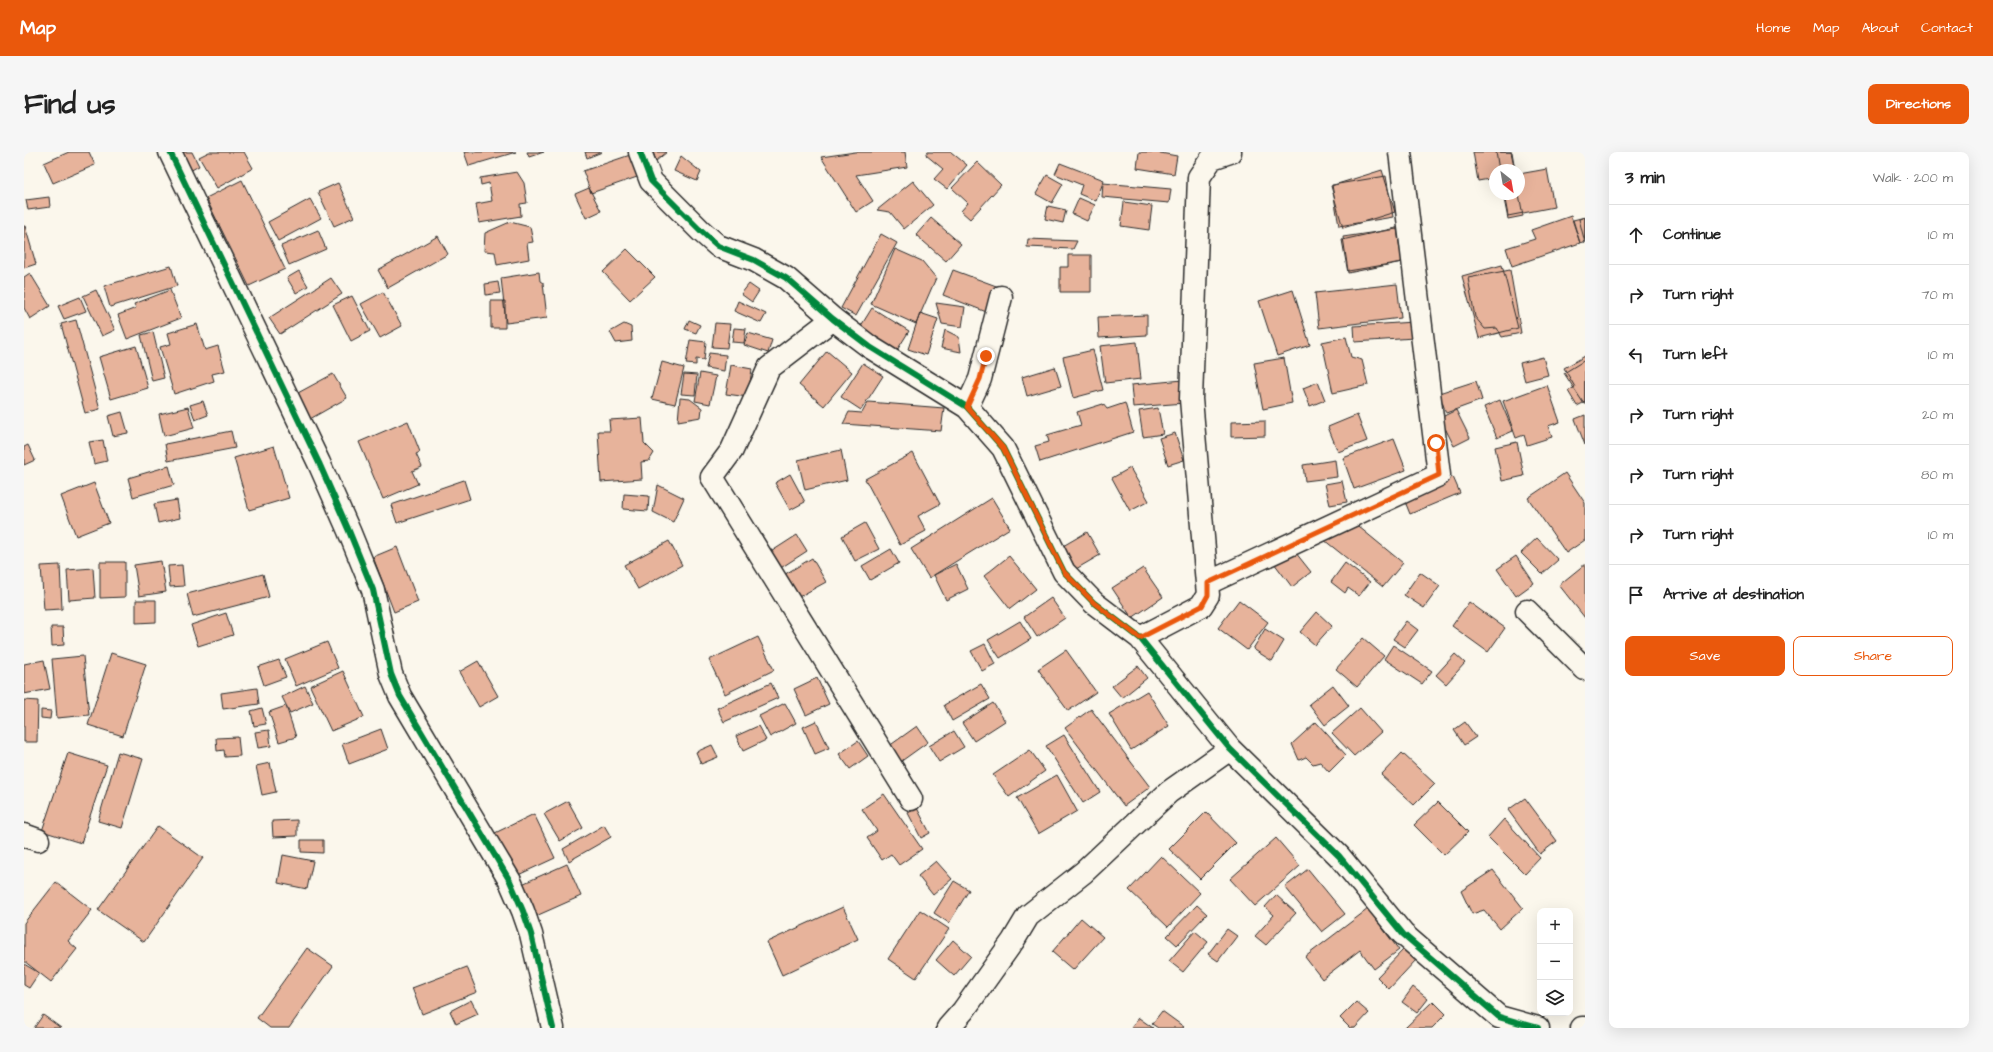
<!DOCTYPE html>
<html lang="en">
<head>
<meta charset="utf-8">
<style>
	:root { --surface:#fff; --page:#f6f6f6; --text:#222; --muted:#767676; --line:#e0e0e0; --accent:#ea580c }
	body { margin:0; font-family:"Architects Daughter",sans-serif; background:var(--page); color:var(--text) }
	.controls { position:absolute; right:12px; bottom:12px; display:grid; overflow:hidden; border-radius:8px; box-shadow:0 4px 16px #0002 }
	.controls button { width:36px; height:36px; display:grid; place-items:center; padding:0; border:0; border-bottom:1px solid var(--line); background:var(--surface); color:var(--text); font:20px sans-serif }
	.compass { position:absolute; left:1465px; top:12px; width:36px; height:36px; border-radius:50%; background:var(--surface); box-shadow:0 4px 16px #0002; rotate:149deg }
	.stop { position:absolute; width:12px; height:12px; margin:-9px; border:3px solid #ea580c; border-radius:50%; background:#fff }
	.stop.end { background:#ea580c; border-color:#fff; box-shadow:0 1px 4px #0008 }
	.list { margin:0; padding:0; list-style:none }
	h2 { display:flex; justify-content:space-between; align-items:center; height:52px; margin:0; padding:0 16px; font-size:17px }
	h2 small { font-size:13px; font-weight:400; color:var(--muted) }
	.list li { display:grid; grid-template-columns:26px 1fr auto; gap:12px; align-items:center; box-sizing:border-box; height:60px; padding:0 16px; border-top:1px solid var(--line) }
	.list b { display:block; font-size:15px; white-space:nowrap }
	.list em { font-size:13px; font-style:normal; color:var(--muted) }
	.actions { display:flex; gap:8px; padding:12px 16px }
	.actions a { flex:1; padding:9px 0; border:1px solid var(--accent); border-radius:8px; text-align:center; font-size:14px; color:var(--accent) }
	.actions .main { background:var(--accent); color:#fff }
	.icon { flex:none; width:22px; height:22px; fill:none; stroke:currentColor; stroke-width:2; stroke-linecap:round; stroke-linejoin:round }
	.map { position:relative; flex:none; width:1561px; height:876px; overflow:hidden; border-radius:8px }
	header { display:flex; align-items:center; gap:24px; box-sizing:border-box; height:56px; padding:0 20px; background:var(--accent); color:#fff }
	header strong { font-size:19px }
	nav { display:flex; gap:22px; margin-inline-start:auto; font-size:14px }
	.intro { display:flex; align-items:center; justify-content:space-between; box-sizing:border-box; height:96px; padding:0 24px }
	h1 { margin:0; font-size:28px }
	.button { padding:10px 18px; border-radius:8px; background:var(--accent); color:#fff; font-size:14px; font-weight:700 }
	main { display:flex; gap:24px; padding:0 24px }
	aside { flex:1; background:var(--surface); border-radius:8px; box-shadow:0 4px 16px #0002 }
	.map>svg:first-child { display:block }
	.building { fill:#e7b39b; stroke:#2b2b2b }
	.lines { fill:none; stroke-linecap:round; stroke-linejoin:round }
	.minor-casing { stroke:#2b2b2b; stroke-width:25 }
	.minor { stroke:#fbf7ec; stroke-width:22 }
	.cycleway-casing { stroke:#fbf7ec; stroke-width:8 }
	.cycleway { stroke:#00873e; stroke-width:6 }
	.route { stroke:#ea580c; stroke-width:5 }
</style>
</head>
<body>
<header>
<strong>Map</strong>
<nav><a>Home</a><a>Map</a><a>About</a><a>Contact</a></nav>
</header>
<div class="intro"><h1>Find us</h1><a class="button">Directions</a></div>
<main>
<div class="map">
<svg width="1561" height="876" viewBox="0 0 1561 876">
	<rect width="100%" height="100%" fill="#fbf7ec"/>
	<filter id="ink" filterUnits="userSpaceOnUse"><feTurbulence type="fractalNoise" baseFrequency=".025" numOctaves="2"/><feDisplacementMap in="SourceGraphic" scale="8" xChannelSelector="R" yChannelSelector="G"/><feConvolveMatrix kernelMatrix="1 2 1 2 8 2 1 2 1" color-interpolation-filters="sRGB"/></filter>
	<g filter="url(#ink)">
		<path class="building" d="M45 0H65L71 13 29 31 20 11Z
			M149 0H168L175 14 160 22Z
			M185 0H220L229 16 193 36 175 5Z
			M440 0H492L445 14Z
			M503 0H520L505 5Z
			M561 0H578L563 6Z
			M629 0H643L632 9Z
			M831 0H881L883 15 832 23 849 49 832 60 797 5Z
			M904 0H927L943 13 923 37 910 27 919 17 902 3Z
			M1115 0H1131L1153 4 1150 22 1113 16Z
			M1449 0H1488L1491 18H1471V26L1454 29Z
			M1472 0H1487L1491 18H1475Z
			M609 2 616 24 567 41 559 19Z
			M657 4 677 20 673 29 650 19Z
			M953 10 977 33 946 67 937 59 944 51 928 36Z
			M1036 11 1080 28 1072 49 1055 42 1058 33 1031 22Z
			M1523 17 1530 55 1484 64 1480 42H1495V22Z
			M1358 18 1371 60 1319 76 1307 34Z
			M493 20 500 31 503 51 496 52 497 64 455 71 452 52 468 49 465 31 457 33 456 26Z
			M1023 23 1039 32 1028 51 1012 42Z
			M1362 24 1369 65 1315 74 1308 33Z
			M218 28 261 117 225 134 182 46Z
			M889 29 909 53 880 77 866 60 853 58Z
			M314 31 330 65 310 74 294 40Z
			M1079 31 1147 37 1145 51 1078 45Z
			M565 36 577 59 562 66 551 42Z
			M1479 42H1495L1499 64 1484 67Z
			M25 45 26 55 4 58 2 48Z
			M1055 46 1071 53 1063 69 1048 62Z
			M286 47 297 66 254 89 244 70Z
			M1100 50 1128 54 1125 78 1097 74Z
			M1024 54 1042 58 1039 71 1021 67Z
			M1547 64 1556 91 1488 114 1482 96 1511 87 1507 78Z
			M1561 65V91L1555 67Z
			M1561 65V89L1556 91 1549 68Z
			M907 66 937 92 922 109 892 83Z
			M486 70 506 75 509 90 503 91 505 107 473 113 471 100 460 99 461 81Z
			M0 74H1L12 112 0 116Z
			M1376 75 1383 109 1324 121 1318 88Z
			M1373 77 1378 110 1324 119 1319 85Z
			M294 78 302 97 265 113 257 94Z
			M857 82 873 91 832 164 817 156Z
			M414 84 424 102 364 136 354 118Z
			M1004 87 1053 89 1049 97 1003 95Z
			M603 97 631 125 606 148 579 120Z
			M871 97 898 109 912 126 892 172 847 152Z
			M1044 103H1067V140H1036V115H1044Z
			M1478 113 1494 176 1455 186 1438 124Z
			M147 114 153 134 86 155 80 134Z
			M929 118 975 135 965 161 919 143Z
			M1486 118 1497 181 1478 185 1473 176 1461 177 1451 165 1444 126Z
			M275 119 284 134 272 141 263 126Z
			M515 120 516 129 519 131 523 166 482 171 477 126Z
			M6 121 26 154 6 167 0 156V125Z
			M307 126 318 142 256 182 245 166Z
			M474 130 476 141 462 143 461 132Z
			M725 132 735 139 728 150 717 142Z
			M1373 132 1377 166 1295 176 1291 141Z
			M72 138 91 178 78 184 59 144Z
			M146 138 157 166 103 187 94 163 112 156 110 152Z
			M1269 138 1286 193 1253 204 1235 149Z
			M359 140 378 174 356 186 337 152Z
			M328 144 346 179 327 189 309 153Z
			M56 145 62 159 40 167 34 154Z
			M467 149H481V176H467Z
			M714 149 742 162 737 171 710 159Z
			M912 151 941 155 938 175 918 172Z
			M848 156 885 179 872 200 835 177Z
			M896 161 914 167 902 203 884 197Z
			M1123 163V183L1075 186 1074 165Z
			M52 168 76 257 61 261 37 172Z
			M665 168 676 173 672 181 661 177Z
			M1389 170 1390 186 1331 190 1330 174Z
			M691 171 706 172 703 196 688 195Z
			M173 172 181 198 194 194 201 219 188 222 190 229 150 242 136 195 147 192 144 181Z
			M600 172 607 175 608 189 592 191 586 180Z
			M710 176 722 177 720 191 708 190Z
			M921 178 935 185 937 200 917 196Z
			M129 180 140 226 128 229 117 183Z
			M724 181 748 188 744 201 720 193Z
			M1322 185 1327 205 1338 208 1344 233 1309 241 1298 190Z
			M666 188 682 190 680 208 672 207V213L662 212Z
			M1113 190 1117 227 1081 231 1076 194Z
			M112 194 124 236 87 247 75 205Z
			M1069 198 1079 238 1049 246 1039 205Z
			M803 199 828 220 800 254 775 233Z
			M685 201 702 203 700 219 682 216Z
			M1561 204V250L1553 254 1544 239 1551 235 1540 216Z
			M1519 205 1524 223 1501 229 1496 211Z
			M1260 206 1268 251 1239 257 1230 211Z
			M1561 208V252H1560L1540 221Z
			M638 210 660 216 651 252 628 247Z
			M839 211 859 224 837 258 817 245Z
			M707 213 728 217 724 245 702 242Z
			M1031 215 1037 234 1003 244 998 225Z
			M676 221 692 224 686 252 671 249Z
			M309 222 323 246 286 267 272 242Z
			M660 222 673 223 671 243 657 242Z
			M1159 228 1161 251 1109 255 1107 233Z
			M1452 229 1458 248 1422 261 1415 241Z
			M1294 230 1301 248 1286 254 1279 236Z
			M1523 233 1536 270 1524 274 1528 285 1503 293 1500 283 1492 286 1479 249Z
			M656 246 666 247 678 256 677 265 654 269Z
			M1476 248 1489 279 1473 286 1460 255Z
			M179 249 184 263 171 268 166 253Z
			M844 250 920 256 917 279 819 272 825 260 838 261Z
			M1101 251 1109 280 1016 310 1011 294 1025 290 1023 283 1057 273 1053 260 1079 252 1083 257Z
			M164 255 170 276 140 284 135 262Z
			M1134 256 1139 282 1119 285 1115 259Z
			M1432 258 1446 286 1430 294 1416 266Z
			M98 260 104 281 89 284 84 264Z
			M1333 263 1343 289 1314 300 1304 275Z
			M1561 263V293L1551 267Z
			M618 266 620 291 630 301 625 309 617 310 618 327 577 330 574 279H586L585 268Z
			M384 269 396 300 392 302 398 315 388 319 394 332 359 347 335 290Z
			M1241 269V284L1207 285V270Z
			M207 279 211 296 144 309 141 292Z
			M1151 281 1160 308 1144 313 1135 286Z
			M1370 287 1382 318 1330 337 1319 306Z
			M79 288 83 309 70 312 65 290Z
			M1493 290 1500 324 1478 329 1471 295Z
			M4 293 11 308 0 313V295Z
			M250 294 265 346 225 358 210 306Z
			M817 298 823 328 781 338 774 308Z
			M889 301 916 352 894 364 902 379 876 393 841 327Z
			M1311 308 1313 325 1281 329 1279 313Z
			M145 314 150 333 109 345 104 326Z
			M1106 316 1125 349 1106 359 1088 326Z
			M1541 321 1561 351V388L1542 401 1504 346Z
			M766 322 781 350 766 358 751 331Z
			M1429 325 1436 341 1386 362 1380 347Z
			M440 328 446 347 373 371 367 353Z
			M1318 329 1323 350 1306 353 1301 332Z
			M70 331 85 371 52 384 37 344Z
			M634 333 660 346 649 370 629 360Z
			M600 342 625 344 624 359 599 357Z
			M968 346 986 376 905 426 887 397Z
			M153 348 156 366 134 371 130 352Z
			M1329 370 1379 411 1359 435 1300 388Z
			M841 371 855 397 831 409 818 384Z
			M1063 380 1076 403 1052 417 1039 394Z
			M773 383 783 399 752 419 742 403Z
			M1513 386 1534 408 1518 422 1497 401Z
			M645 389 658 413 614 437 600 413Z
			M373 395 394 450 370 460 349 405Z
			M1268 396 1287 420 1268 435 1250 411Z
			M867 397 875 411 846 428 838 414Z
			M985 404 1012 437 986 457 960 424Z
			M1492 404 1510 431 1492 444 1473 417Z
			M788 406 802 430 771 447 758 424Z
			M137 409 142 440 115 444 110 413Z
			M76 410H101V445L76 446Z
			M1321 411 1346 430 1335 444 1324 436 1321 441 1307 430Z
			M932 412 944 437 922 448 910 423Z
			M1561 412V466L1535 433Z
			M36 413 38 457 20 458 17 414Z
			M158 413 160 434 146 435 144 414Z
			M69 416 71 446 45 448 43 418Z
			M1119 416 1139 445 1108 466 1088 436Z
			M1396 420 1416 434 1400 456 1380 443Z
			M239 422 245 445 169 465 163 442Z
			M1027 446 1041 466 1013 485 1000 465Z
			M112 448H132V470L112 471Z
			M1215 448 1244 470 1223 498 1194 476Z
			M1445 450 1481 476 1464 500 1428 474Z
			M1293 460 1308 474 1291 493 1276 480Z
			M202 461 209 483 174 494 167 473Z
			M996 469 1007 487 976 506 964 488Z
			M1382 469 1394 478 1381 495 1369 487Z
			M27 475H39L40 493 28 494Z
			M1241 477 1260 489 1248 509 1229 497Z
			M734 485 750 518 701 542 685 508Z
			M1339 486 1360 504 1333 535 1312 517Z
			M303 490 314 516 272 534 261 507Z
			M961 492 971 512 958 519 947 499Z
			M1369 493 1408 519 1398 532 1360 507Z
			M1042 498 1072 540 1044 559 1014 517Z
			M87 501 122 512 99 584 64 573Z
			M1431 502 1441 511 1422 532 1412 523Z
			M59 504 65 563 33 566 28 507Z
			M20 508 26 537 0 542V512Z
			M255 508 262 525 240 533 234 515Z
			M454 509 474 544 455 555 435 520Z
			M1114 514 1123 526 1098 546 1088 534Z
			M319 519 340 565 307 579 286 534Z
			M793 526 805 552 782 563 770 537Z
			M747 531 754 546 700 570 693 556Z
			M957 532 966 547 928 569 920 553Z
			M1309 533 1325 554 1301 573 1285 552Z
			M281 534 289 551 266 561 258 545Z
			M233 536 235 552 199 557 197 541Z
			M1123 539 1145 574 1107 598 1085 562Z
			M0 548 14 549 13 590H0Z
			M761 551 772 571 746 585 735 564Z
			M969 551 981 569 950 589 938 571Z
			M262 554 272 585 255 590 245 560Z
			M238 556 242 572 230 574 227 559Z
			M1336 556 1357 580 1330 604 1308 581Z
			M1067 557 1126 635 1100 654 1041 576Z
			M17 558 27 559 26 567 17 566Z
			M792 569 805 596 791 602 779 575Z
			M1292 570 1322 603 1305 620 1296 610 1289 612 1282 605 1275 608 1268 592Z
			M1441 570 1452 585 1440 593 1430 578Z
			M734 574 742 588 719 599 712 584Z
			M893 574 904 590 872 613 861 597Z
			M357 577 364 597 325 612 318 592Z
			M245 578 247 594 234 596 231 580Z
			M930 579 940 595 915 610 905 594Z
			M1040 583 1076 640 1059 651 1022 594Z
			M214 585 216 604 201 605 200 598 193 599 192 586Z
			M834 589 844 604 826 617 815 602Z
			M688 593 694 605 677 612 672 600Z
			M1006 598 1021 619 985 645 969 623Z
			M94 600 119 607 98 676 74 669Z
			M44 601 83 613 57 691 18 679Z
			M1378 601 1411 632 1390 653 1357 623Z
			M246 611 252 640 238 643 232 614Z
			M1033 623 1053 659 1014 682 993 646Z
			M860 642 898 697 875 713 867 702 858 708 843 686 853 679 838 657Z
			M1501 646 1533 689 1516 702 1484 658Z
			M544 649 559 676 536 689 520 662Z
			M1414 650 1444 680 1420 703 1390 673Z
			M893 656 906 681 897 686 884 661Z
			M1182 660 1212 691 1176 727 1145 697Z
			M510 662 531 706 492 724 471 681Z
			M1480 667 1516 706 1501 722 1464 685Z
			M273 668V684L249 685 248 669Z
			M580 673 587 685 545 709 539 697Z
			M134 674 179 706 120 790 74 758Z
			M1252 686 1276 714 1231 754 1206 727Z
			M277 688H299V701L277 700Z
			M259 703 289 709 283 737 254 731Z
			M1137 704 1176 741 1144 775 1105 738Z
			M912 709 928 727 909 743 894 724Z
			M543 712 557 744 512 764 498 732Z
			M1284 717 1321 762 1298 780 1261 735Z
			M1469 718 1499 756 1476 777 1460 758 1448 762 1437 739Z
			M930 729 945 738 925 771 910 761Z
			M32 730 68 758 44 789 53 797 27 830 0 809V771Z
			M1252 743 1272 761 1242 793 1231 784 1250 763 1241 755Z
			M1173 753 1183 762 1153 793 1143 784Z
			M819 755 834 787 758 823 743 790Z
			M1344 757 1375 798 1350 817 1336 798 1298 827 1281 805Z
			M896 758 925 777 892 826 864 807Z
			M1057 766 1079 785 1049 818 1028 800Z
			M1203 777 1213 784 1194 809 1184 802Z
			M1171 779 1184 790 1159 820 1145 809Z
			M929 788 947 804 930 824 912 808Z
			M283 796 309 814 265 876H246L233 866Z
			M1380 797 1392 808 1365 837 1353 825Z
			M0 812 15 821 5 836 0 833Z
			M443 815 453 840 398 862 388 836Z
			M1389 835 1404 847 1393 861 1378 850Z
			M447 848 454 862 432 872 426 859Z
			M1409 849 1422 862 1408 876H1381Z
			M1332 850 1345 861 1331 876H1326L1316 866Z
			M1138 859 1160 875 1159 876H1134L1128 872Z
			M19 863 37 876H10Z
			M1115 866 1129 876H1107Z"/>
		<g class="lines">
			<defs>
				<path id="minor" d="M146 0 295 311 325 379 349 438 367 522 376 544 486 729 499 759 507 782 529 876
					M616 0 627 29 677 79 694 94 730 108 762 126 809 167 846 195 943 255 979 296 1040 420 1070 451 1116 486 1206 597 1315 704 1379 782 1475 865 1514 876
					M809 167 745 216 708 298 688 325 887 647
					M943 255 956 227 977 145
					M1184 431 1415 323 1376 0
					M1503 459 1561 517
					M1116 486 1177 454 1184 443 1167 247 1175 25 1188 6 1206 0
					M0 683 14 688
					M924 876 939 859 989 789 1004 764 1060 720 1145 640 1206 597
					M1558 876H1561"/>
			</defs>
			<use href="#minor" class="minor-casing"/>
			<use href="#minor" class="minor"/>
			<defs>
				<path id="cycleway" d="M146 0 295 311 325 379 349 438 367 522 376 544 486 729 499 759 507 782 529 876
					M616 0 627 29 677 79 694 94 730 108 762 126 809 167 846 195 943 255 979 296 1040 420 1070 451 1116 486 1206 597 1315 704 1379 782 1475 865 1514 876"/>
			</defs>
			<use href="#cycleway" class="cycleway-casing"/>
			<use href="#cycleway" class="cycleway"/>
		</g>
	</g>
	<g class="lines" filter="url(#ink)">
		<path class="route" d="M962 204 956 227 943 255 979 296 1040 420 1070 451 1116 486 1178 454 1184 443V431L1415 323 1412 291"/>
	</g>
</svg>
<div class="controls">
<button>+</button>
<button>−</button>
<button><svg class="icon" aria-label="layers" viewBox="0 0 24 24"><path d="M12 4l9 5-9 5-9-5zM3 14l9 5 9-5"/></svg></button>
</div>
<svg class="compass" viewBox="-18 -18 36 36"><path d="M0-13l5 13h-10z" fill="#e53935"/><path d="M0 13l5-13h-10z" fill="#767676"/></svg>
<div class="stop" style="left:1412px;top:291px"></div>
<div class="stop end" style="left:962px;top:204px"></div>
</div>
<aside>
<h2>3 min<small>Walk · 200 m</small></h2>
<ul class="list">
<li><svg class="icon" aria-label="ahead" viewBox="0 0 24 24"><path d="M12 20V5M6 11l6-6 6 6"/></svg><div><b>Continue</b></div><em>10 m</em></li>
<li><svg class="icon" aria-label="right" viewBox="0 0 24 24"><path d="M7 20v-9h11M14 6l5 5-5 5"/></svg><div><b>Turn right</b></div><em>70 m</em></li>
<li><svg class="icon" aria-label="left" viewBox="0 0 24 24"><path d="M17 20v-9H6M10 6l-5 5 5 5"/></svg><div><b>Turn left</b></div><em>10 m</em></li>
<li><svg class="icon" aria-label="right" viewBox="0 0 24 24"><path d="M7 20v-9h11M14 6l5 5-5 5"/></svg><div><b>Turn right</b></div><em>20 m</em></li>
<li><svg class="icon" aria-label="right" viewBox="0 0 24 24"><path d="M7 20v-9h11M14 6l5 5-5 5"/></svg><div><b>Turn right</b></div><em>80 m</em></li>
<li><svg class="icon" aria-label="right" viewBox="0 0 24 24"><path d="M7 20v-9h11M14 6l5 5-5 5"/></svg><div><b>Turn right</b></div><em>10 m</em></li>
<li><svg class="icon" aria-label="arrive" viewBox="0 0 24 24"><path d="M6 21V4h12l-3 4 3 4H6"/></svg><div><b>Arrive at destination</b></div></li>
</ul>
<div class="actions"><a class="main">Save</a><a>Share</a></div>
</aside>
</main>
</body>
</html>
